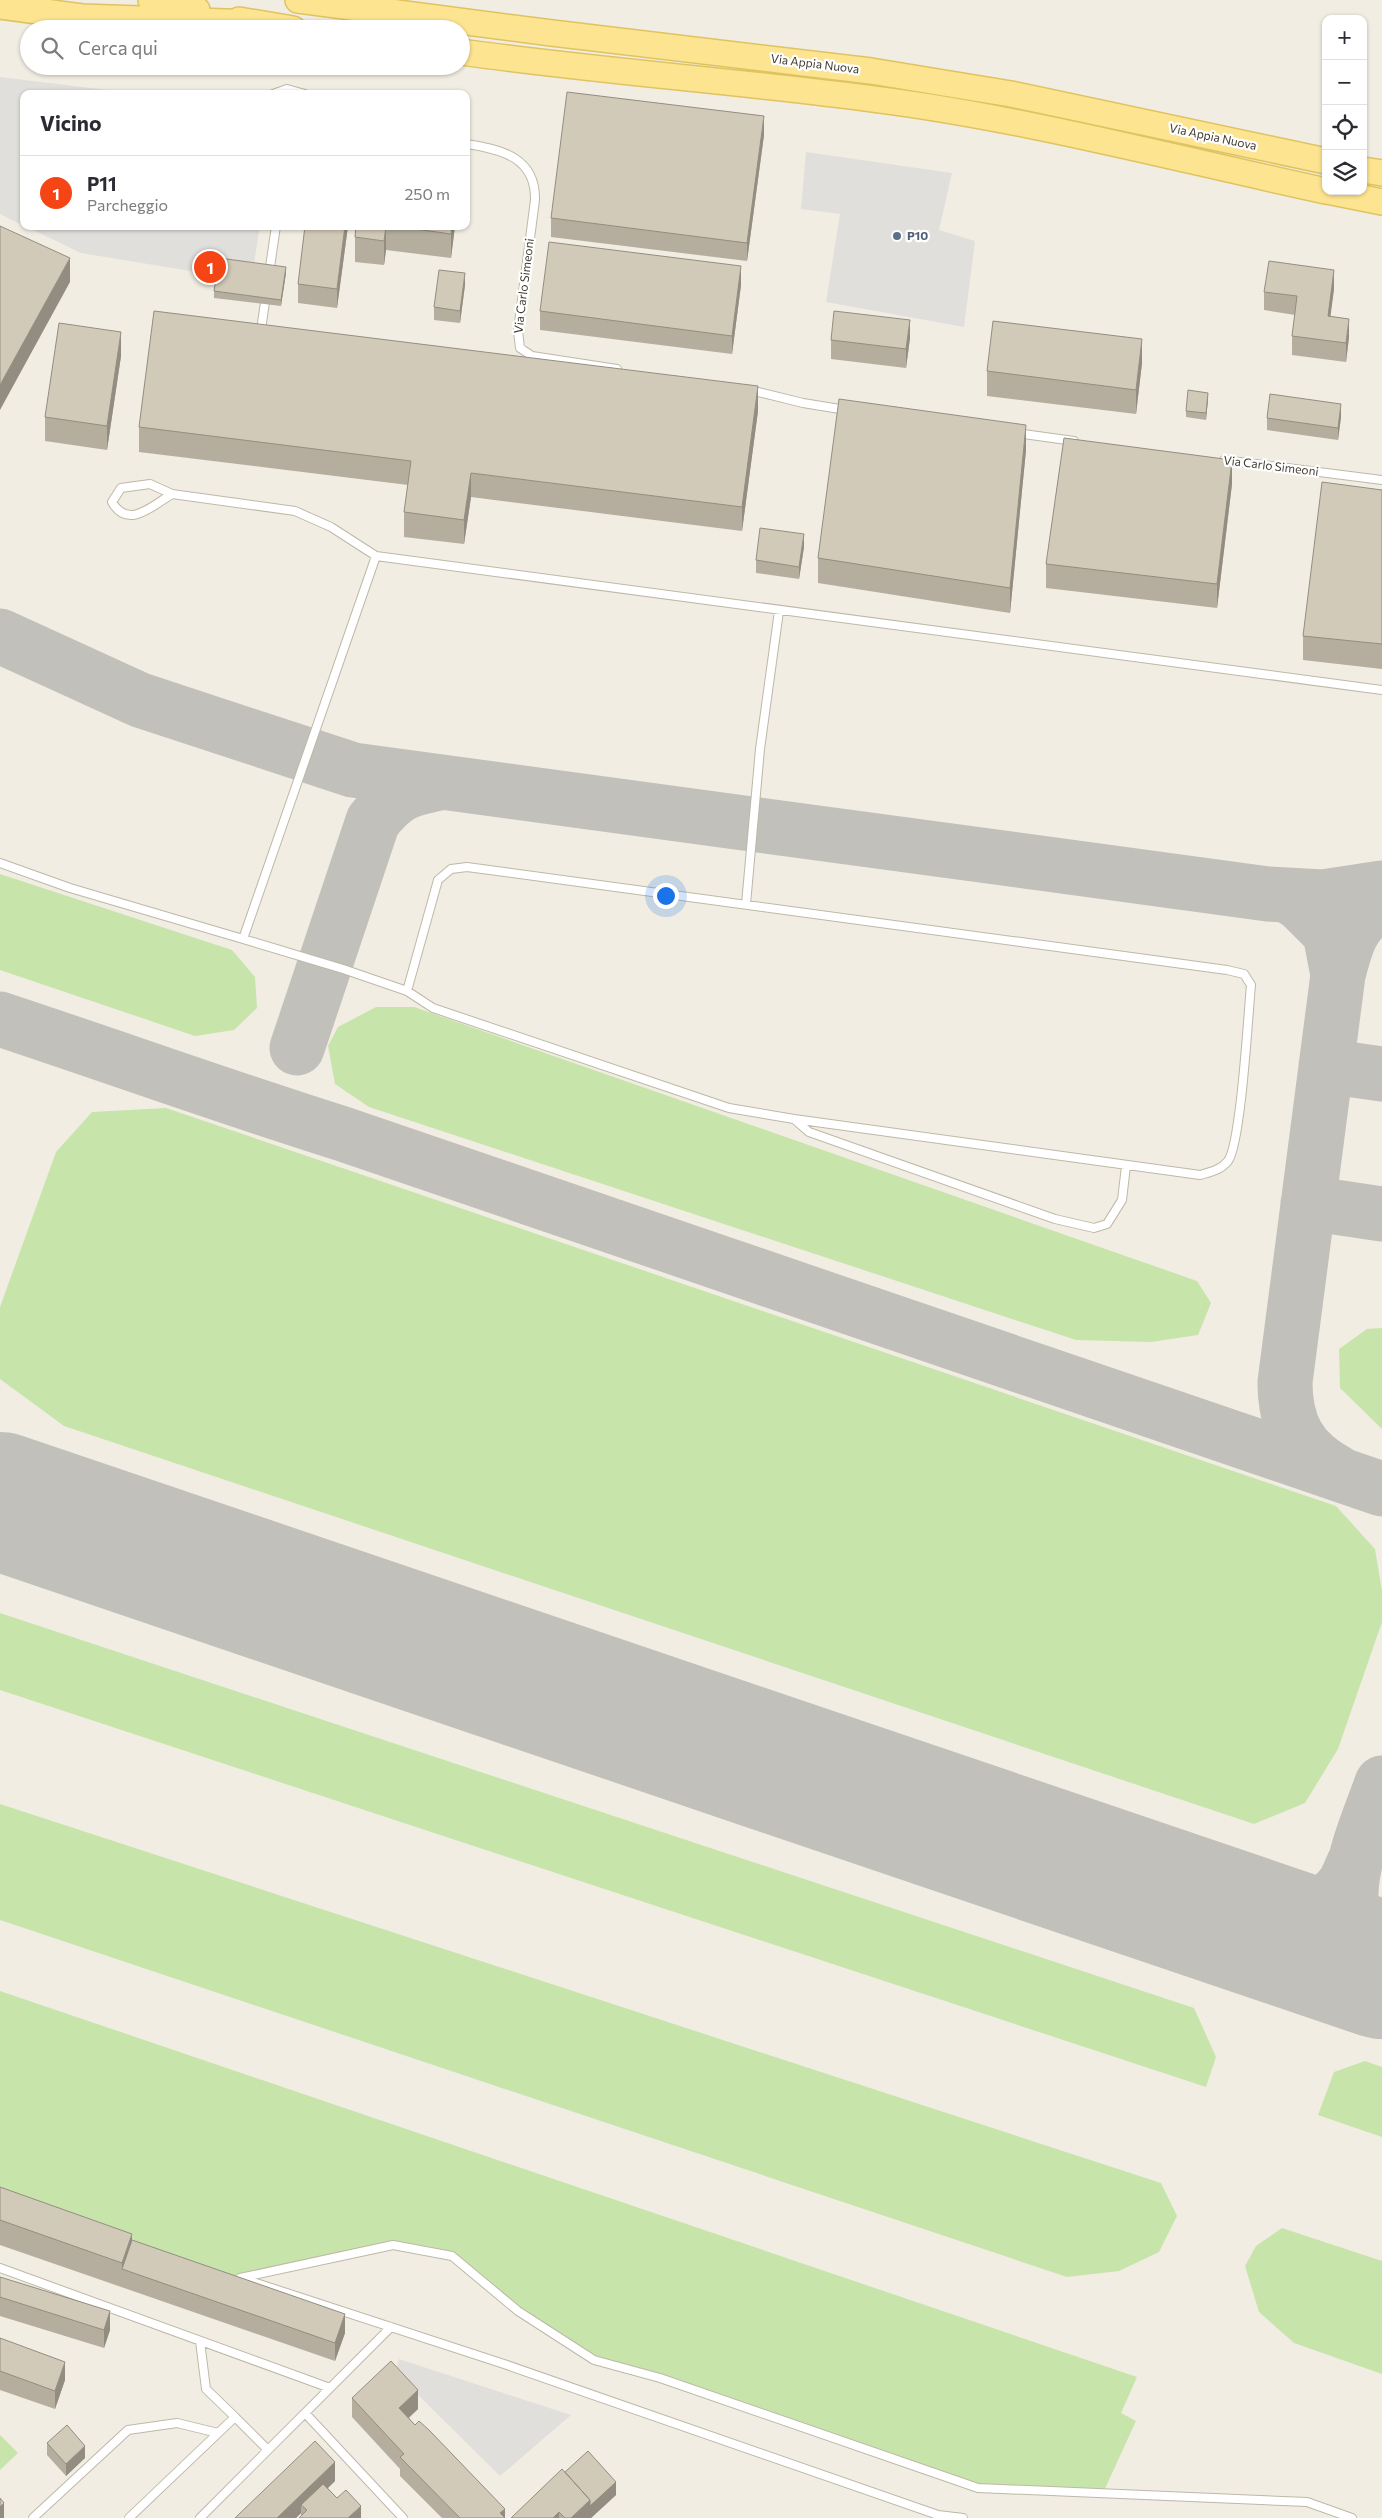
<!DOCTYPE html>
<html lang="it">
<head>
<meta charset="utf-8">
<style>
	:root { --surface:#fff; --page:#f7f7f7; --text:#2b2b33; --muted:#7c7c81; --line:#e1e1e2; --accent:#f64514 }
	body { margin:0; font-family:Commissioner,sans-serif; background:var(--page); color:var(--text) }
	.controls { position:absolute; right:15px; top:15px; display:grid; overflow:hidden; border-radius:10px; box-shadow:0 1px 4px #0004 }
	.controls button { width:45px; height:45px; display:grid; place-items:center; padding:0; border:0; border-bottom:1px solid var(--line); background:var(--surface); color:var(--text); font:25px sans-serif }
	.you { position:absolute; left:665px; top:895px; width:18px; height:18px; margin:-12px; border:4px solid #fff; border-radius:50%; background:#1a73e8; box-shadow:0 0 0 8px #1a73e833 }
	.badge { display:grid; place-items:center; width:32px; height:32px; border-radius:50%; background:var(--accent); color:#fff; font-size:16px; font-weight:700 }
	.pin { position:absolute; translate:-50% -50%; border:2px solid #fff; box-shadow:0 1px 5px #0006 }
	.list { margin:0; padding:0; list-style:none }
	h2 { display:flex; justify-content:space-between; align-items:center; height:65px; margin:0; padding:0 20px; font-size:21px }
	h2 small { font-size:16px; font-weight:400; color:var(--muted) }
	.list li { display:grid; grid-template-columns:32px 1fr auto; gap:15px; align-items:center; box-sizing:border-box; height:75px; padding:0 20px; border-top:1px solid var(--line) }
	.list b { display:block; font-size:19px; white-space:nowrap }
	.list p { margin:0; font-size:16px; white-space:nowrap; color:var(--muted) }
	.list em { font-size:16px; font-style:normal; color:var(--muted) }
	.icon { flex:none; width:28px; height:28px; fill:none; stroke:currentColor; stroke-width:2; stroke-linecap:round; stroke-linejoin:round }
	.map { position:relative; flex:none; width:1382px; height:2518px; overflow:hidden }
	.search { position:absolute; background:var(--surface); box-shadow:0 1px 4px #0004; left:20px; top:20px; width:450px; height:55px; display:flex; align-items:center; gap:12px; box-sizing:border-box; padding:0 18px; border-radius:28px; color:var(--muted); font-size:19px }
	.panel { position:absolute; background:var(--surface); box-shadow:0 1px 4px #0004; left:20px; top:90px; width:450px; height:140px; border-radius:10px }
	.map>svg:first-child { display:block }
	.green { fill:#c7e5ab }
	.parking { fill:#e1dfdb }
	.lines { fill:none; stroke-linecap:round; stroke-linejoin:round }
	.taxiway { stroke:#c2c0ba; stroke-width:55 }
	.runway { stroke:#c2c0ba; stroke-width:138 }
	.lane-casing { stroke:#bfb8a8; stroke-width:10 }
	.primary-casing { stroke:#e0c361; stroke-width:28 }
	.lane { stroke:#fff; stroke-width:8 }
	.primary { stroke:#fce490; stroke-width:25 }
	.wall { fill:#b5ae9e }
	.shaded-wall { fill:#938d81 }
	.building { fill:#d2cab8; stroke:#938d81 }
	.service-dot { fill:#5c6f8a; stroke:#fff; stroke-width:2 }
	.labels { text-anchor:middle; stroke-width:4.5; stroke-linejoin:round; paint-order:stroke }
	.street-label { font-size:12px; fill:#423d33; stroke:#fff }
	.service-label { font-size:12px; font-weight:bold; fill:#4e5e75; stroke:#fff; text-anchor:start }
</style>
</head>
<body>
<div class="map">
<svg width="1382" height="2518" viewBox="0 0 1382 2518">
	<rect width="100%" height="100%" fill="#f1ede2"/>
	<path class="green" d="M0 874 232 950 255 977 257 1008 234 1030 195 1036 0 970Z
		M376 1007H414L1197 1281 1211 1303 1198 1335 1151 1342 1076 1340 369 1107 335 1084 328 1046 338 1027Z
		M166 1108 1336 1506 1375 1549 1382 1591V1622L1338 1749 1305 1803 1254 1824 64 1426 0 1379V1307L56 1152 92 1112Z
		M1382 1328V1429L1340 1388 1339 1349 1367 1329Z
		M0 1613 1194 2008 1216 2057 1206 2087 0 1690Z
		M0 1804 1161 2183 1177 2216 1159 2252 1119 2271 1067 2277 0 1920Z
		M0 1991 1137 2377 1121 2413 1136 2421 1103 2493 978 2488 660 2378 594 2360 518 2311 452 2256 393 2245 240 2278 0 2198Z
		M1365 2061 1382 2067V2137L1318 2115 1334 2072Z
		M1282 2228 1382 2261V2374L1294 2343 1259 2312 1245 2266 1256 2246Z
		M0 2435 18 2453 0 2470Z"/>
	<path class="parking" d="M0 77 140 94H24V226L0 214Z
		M806 152 952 173 939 230 975 241 964 327 826 302 840 214 801 209Z
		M25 226H260L251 281 81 253Z
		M399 2359 571 2415 500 2476 395 2372Z"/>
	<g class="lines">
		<path class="taxiway" d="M0 636 140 700 353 770 1268 894 1323 897 1382 888
			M1288 896 1300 903 1330 933 1338 975C1346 943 1352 920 1382 903
			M0 1019C115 1057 228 1098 343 1134L1382 1489
			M297 1048 373 821C397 791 407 790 443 782
			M1326 1066 1382 1074
			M1308 1203 1382 1214
			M1337 1472C1299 1452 1285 1424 1285 1382L1338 975
			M1382 1783C1363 1837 1323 1915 1382 1959
			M1232 1919C1242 1920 1253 1923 1263 1923 1290 1923 1329 1906 1344 1884 1348 1878 1351 1869 1354 1863"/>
		<path class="runway" d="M0 1501 1382 1970"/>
		<defs>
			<path id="lane" d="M273 94 287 89 305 94
				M466 144C502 149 536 158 535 200L518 331 520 348 532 356 617 369
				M269 274 276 226
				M262 323 266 295
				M750 390 803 403 846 410
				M1016 433 1074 441
				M1224 460 1382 480
				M172 494C152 506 128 530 112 502L121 488 150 484 172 494 295 511 331 527 376 556 1382 690
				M0 863 70 888 243 939 376 556
				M746 904 760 749 779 611
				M243 939 343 969 407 991 433 1008 729 1108 794 1119 809 1132 1055 1219 1094 1228 1107 1224 1122 1200 1126 1166
				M407 991 438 880 451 869 467 867 1227 970 1244 974 1251 985C1248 1016 1241 1143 1228 1161 1221 1170 1210 1172 1200 1175L794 1119
				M0 2268 330 2388
				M240 2278 393 2245 452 2256 518 2311 594 2360 660 2378 978 2488 1307 2502 1352 2518
				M253 2282 504 2364 938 2515 963 2518
				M200 2341 206 2389 235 2417
				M305 2413 403 2518
				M33 2518 128 2430 177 2423 218 2433
				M129 2518 235 2417 268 2450
				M200 2518 391 2327"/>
			<path id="primary" d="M151 0 197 10
				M298 0 552 33 871 71 1011 94 1326 161
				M0 6 82 17 255 23
				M239 20 293 29
				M461 52C598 71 736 81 873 99 1024 118 1177 159 1326 191
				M1363 170 1382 173
				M1327 191 1382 202"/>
		</defs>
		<use href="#lane" class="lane-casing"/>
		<use href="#primary" class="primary-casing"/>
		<use href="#lane" class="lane"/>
		<use href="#primary" class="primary"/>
	</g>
	<path class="wall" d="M764 135 747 261 551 237V218Z
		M305 226H348L337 308 298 303V284Z
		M356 226H455L451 258 386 250 384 265 355 262V237Z
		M286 273 281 306 214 298V291Z
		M465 285 460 323 434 320V307Z
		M741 285 732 354 540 330V311Z
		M1334 289 1330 316 1349 337 1346 362 1292 355V336L1295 315 1264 310V292Z
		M910 338 906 368 831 359V340Z
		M121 356 107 450 45 441V417Z
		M1142 363 1136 414 987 396V371Z
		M1208 399 1206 420 1186 417V411Z
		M758 411 742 531 471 497 464 544 404 537V512L408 485 139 452V427Z
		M1341 417 1338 440 1267 430V418Z
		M1026 450 1010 613 818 583V558Z
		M1232 484 1217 608 1046 588V564Z
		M1382 490V669L1303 660V636Z
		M804 547 799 579 756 573V560Z
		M0 2187 132 2240 345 2333 335 2361 0 2245Z
		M0 2277 110 2330 104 2348 0 2316Z
		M0 2338 65 2380 55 2409 0 2390Z
		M352 2398 418 2409 409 2418 415 2425 505 2509V2518H442L400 2476V2469L352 2417Z
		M47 2443 85 2458 66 2476 47 2455Z
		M565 2472 616 2495 591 2518H511Z
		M335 2481 328 2488 337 2498 361 2518 301 2515V2513L296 2518H235Z"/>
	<path class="shaded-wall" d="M764 116V135L747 261V243Z
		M345 226H348L337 308V289Z
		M386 226V250L384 265V241Z
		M452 226H455L451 258V234Z
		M70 258V282L0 410V385Z
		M741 266V285L732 354V336Z
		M286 267V273L281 306V300Z
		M1334 270V289L1328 335V316Z
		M465 273V285L460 323V311Z
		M1349 319V337L1346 362V343Z
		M910 320V338L906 368V349Z
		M121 332V356L107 450V426Z
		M1142 339V363L1136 414V390Z
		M758 386V411L742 531V507Z
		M1208 393V399L1206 420V413Z
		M1341 404V417L1338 440V428Z
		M1026 425V450L1010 613V588Z
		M1232 460V484L1217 608V584Z
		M471 473V497L464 544V520Z
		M804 534V547L799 579V567Z
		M132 2234V2258L122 2269V2263Z
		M110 2311V2330L104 2348V2330Z
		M345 2314V2333L335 2361V2343Z
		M65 2362V2380L55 2409V2391Z
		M418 2390V2409L399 2426V2408Z
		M85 2446V2458L66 2476V2464Z
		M335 2462V2481L306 2509 301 2505V2513L296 2518H277Z
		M616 2482V2495L591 2518H571L590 2500Z
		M4 2503V2518H0V2507Z
		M361 2506V2518H348Z
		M505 2509V2518L500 2513Z
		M559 2512V2518H553Z"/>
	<path class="building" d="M567 92 764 116 747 243 551 218Z
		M0 226 70 258 0 385Z
		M305 226H345L337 289 298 284Z
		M356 226H386L384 241 355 237Z
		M394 226H452L451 234Z
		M549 242 741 266 732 336 540 311Z
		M219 258 286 267 281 300 214 291Z
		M1269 261 1334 270 1328 316 1349 319 1346 343 1292 336 1297 296 1264 292Z
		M439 270 465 273 460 311 434 307Z
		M154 311 758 386 742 507 471 473 464 520 404 512 411 461 139 427Z
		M834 311 910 320 906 349 831 340Z
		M993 321 1142 339 1136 390 987 371Z
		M59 323 121 332 107 426 45 417Z
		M1188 390 1208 393 1206 413 1186 411Z
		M1270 394 1341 404 1338 428 1267 418Z
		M839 399 1026 425 1010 588 818 558Z
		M1064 438 1232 460 1217 584 1046 564Z
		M1322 482 1382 490V644L1303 636Z
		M760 528 804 534 799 567 756 560Z
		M0 2187 132 2234 122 2263 0 2220Z
		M132 2240 345 2314 335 2343 122 2269Z
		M0 2277 110 2311 104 2330 0 2297Z
		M0 2338 65 2362 55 2391 0 2371Z
		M391 2361 418 2390 399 2408 415 2425 419 2421 429 2430 505 2509 500 2513 505 2518H460L400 2457 404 2454 352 2398Z
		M67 2425 85 2446 66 2464 47 2443Z
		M315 2441 335 2462 277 2518H235Z
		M588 2451 616 2482 590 2506V2500L565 2472Z
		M562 2469 590 2500 571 2518H565L559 2512 553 2518H511Z
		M323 2484 337 2498 346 2490 361 2506 348 2518H299L307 2510 301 2505Z
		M0 2498 4 2503 0 2507Z"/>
	<circle class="service-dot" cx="897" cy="236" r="5"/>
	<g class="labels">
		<g class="street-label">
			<text transform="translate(815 64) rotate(7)" y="4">Via Appia Nuova</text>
			<text transform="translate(1213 137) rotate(12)" y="4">Via Appia Nuova</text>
			<text transform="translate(524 286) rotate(-83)" y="4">Via Carlo Simeoni</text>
			<text transform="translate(1271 466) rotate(7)" y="4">Via Carlo Simeoni</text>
		</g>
		<g class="service-label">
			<text x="907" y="240">P10</text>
		</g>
	</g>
</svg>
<div class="controls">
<button>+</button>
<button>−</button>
<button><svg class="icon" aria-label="locate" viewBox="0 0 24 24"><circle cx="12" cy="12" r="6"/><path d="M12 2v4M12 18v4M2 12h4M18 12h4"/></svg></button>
<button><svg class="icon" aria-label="layers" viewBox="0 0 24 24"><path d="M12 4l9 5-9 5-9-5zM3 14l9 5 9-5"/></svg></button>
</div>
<div class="you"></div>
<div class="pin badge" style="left:210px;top:267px">1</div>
<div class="search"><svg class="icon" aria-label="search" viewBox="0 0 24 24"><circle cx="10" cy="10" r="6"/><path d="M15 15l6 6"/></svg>Cerca qui</div>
<section class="panel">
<h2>Vicino<small></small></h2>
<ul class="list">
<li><span class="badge">1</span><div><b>P11</b><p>Parcheggio</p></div><em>250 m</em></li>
</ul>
</section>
</div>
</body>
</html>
